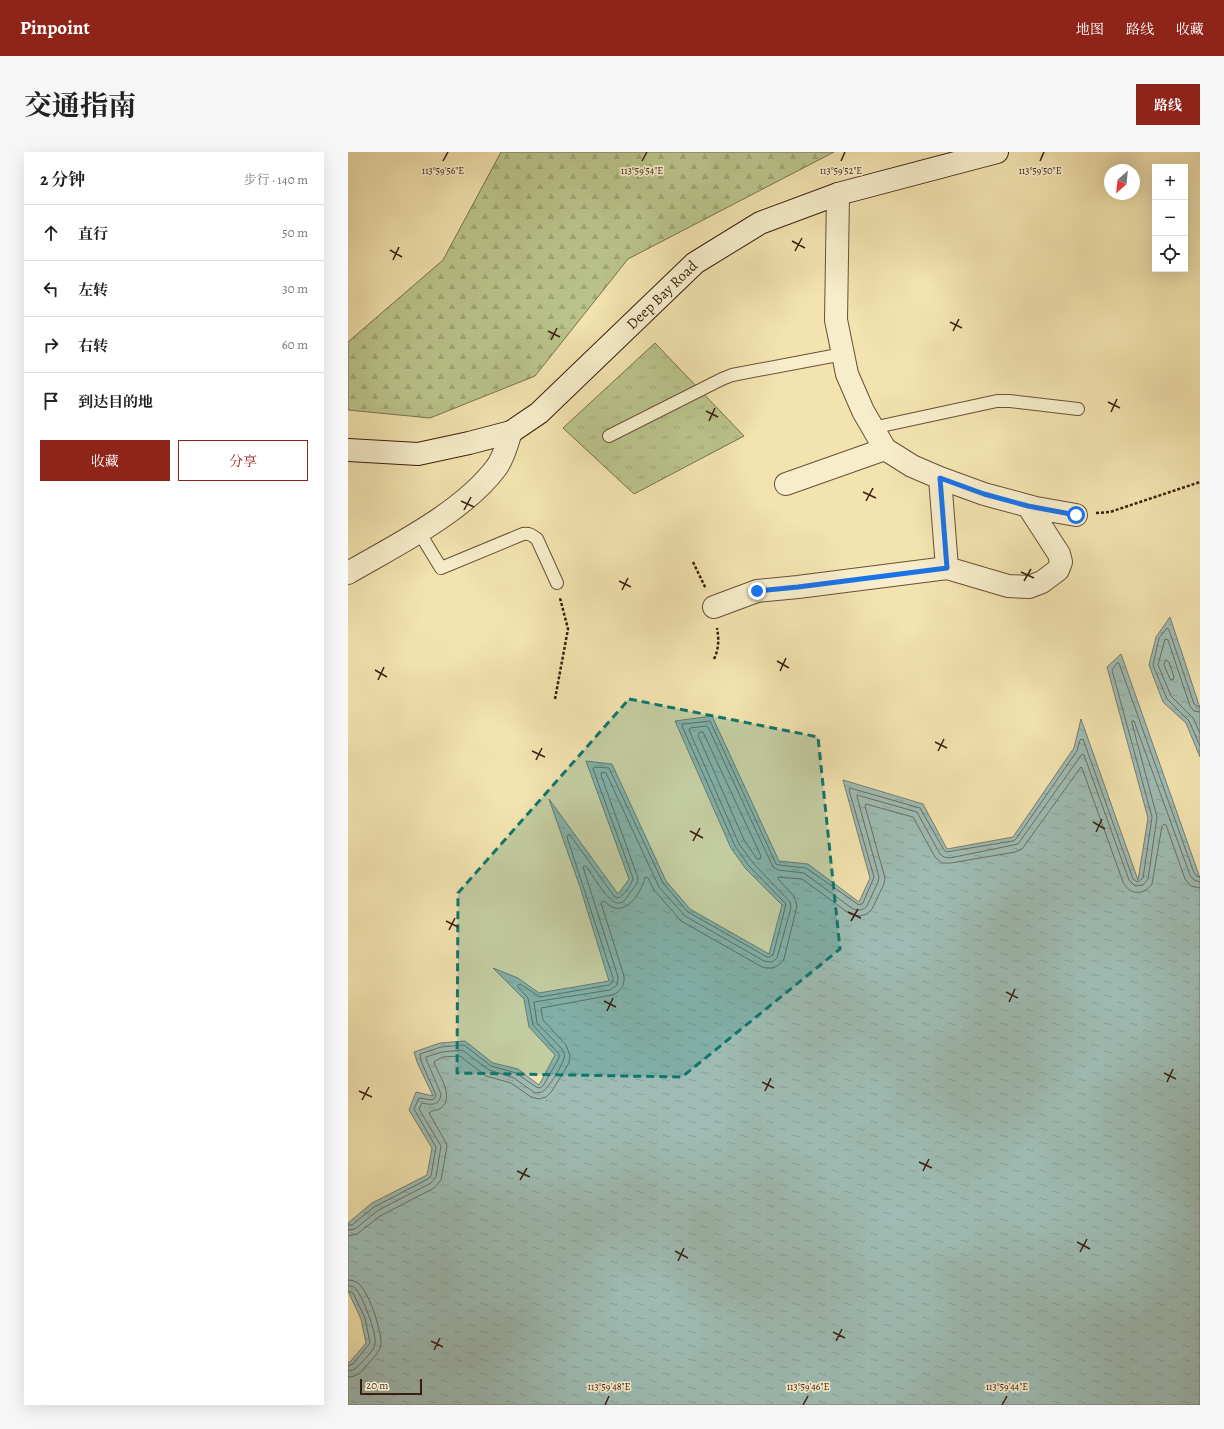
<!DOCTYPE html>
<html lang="zh">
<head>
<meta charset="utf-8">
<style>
	:root { --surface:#fff; --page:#f6f6f6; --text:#222; --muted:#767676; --line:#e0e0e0; --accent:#8f2418 }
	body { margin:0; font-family:Alegreya,"Noto Serif SC",serif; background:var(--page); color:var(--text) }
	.controls { position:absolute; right:12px; top:12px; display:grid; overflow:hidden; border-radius:0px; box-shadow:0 4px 16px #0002 }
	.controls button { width:36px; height:36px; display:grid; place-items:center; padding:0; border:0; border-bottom:1px solid var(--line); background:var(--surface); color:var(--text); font:20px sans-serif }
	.compass { position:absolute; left:756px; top:12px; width:36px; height:36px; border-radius:50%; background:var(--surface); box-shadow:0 4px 16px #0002; rotate:207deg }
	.scale { position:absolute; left:12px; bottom:10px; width:62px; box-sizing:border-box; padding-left:4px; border:2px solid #3a1f10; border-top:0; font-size:11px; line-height:14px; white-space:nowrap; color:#3a1f10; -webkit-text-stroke:3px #f7edcb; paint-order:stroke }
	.stop { position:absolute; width:12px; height:12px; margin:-9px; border:3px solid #1a73e8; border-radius:50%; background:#fff }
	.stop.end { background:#1a73e8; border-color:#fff; box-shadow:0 1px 4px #0008 }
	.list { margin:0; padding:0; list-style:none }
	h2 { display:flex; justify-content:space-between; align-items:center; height:52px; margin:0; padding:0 16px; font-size:17px }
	h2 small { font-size:13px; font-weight:400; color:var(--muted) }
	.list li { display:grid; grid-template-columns:26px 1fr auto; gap:12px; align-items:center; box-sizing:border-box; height:56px; padding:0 16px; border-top:1px solid var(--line) }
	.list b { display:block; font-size:15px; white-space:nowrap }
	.list em { font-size:13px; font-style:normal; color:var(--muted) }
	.actions { display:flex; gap:8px; padding:12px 16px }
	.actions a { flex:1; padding:9px 0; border:1px solid var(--accent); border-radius:0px; text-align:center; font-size:14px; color:var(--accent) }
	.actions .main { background:var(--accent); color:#fff }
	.icon { flex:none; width:22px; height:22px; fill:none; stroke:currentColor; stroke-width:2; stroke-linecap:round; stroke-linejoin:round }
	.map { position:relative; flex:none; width:852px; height:1253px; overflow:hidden; border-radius:0px }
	header { display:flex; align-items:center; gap:24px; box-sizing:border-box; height:56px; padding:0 20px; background:var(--accent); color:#fff }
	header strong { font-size:19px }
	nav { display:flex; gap:22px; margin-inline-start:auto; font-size:14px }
	.intro { display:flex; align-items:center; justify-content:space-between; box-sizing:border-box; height:96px; padding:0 24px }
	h1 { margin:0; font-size:28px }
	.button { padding:10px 18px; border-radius:0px; background:var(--accent); color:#fff; font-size:14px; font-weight:700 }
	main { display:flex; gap:24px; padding:0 24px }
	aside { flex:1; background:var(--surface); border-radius:0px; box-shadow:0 4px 16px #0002 }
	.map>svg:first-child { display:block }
	.grass { fill:url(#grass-tufts); stroke:#7a724e }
	.forest { fill:url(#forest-firs); stroke:#7a724e }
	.water { fill:url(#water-ripples); stroke:#767d72 }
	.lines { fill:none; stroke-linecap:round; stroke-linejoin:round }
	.shore { stroke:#6c6e62; stroke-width:1 }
	.lane-casing { stroke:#685038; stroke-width:14 }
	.street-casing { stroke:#685038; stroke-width:24 }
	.secondary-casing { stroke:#3a1f10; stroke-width:24 }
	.path { stroke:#3a1f10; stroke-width:2.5; stroke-dasharray:3 2; stroke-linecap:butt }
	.lane { stroke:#f7edcb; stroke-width:12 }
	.street { stroke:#f7edcb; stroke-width:22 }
	.secondary { stroke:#f7edcb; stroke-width:22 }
	.route { stroke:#1a73e8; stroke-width:5 }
	.marked { fill:#0f766e; fill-opacity:0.2; stroke:#0f766e; stroke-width:3; stroke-dasharray:8 5; stroke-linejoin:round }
	.ticks { fill:none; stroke:#3a1f10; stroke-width:1.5 }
	.labels { text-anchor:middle; stroke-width:3.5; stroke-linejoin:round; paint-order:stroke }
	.street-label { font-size:15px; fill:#3a1f10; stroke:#f7edcb }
	.ticks-label { font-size:10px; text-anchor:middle; fill:#3a1f10; stroke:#f7edcb; stroke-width:3.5; stroke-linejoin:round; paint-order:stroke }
</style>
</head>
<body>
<header>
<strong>Pinpoint</strong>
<nav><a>地图</a><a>路线</a><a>收藏</a></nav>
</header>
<div class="intro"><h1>交通指南</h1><a class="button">路线</a></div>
<main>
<aside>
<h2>2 分钟<small>步行 · 140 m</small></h2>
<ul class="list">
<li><svg class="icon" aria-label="ahead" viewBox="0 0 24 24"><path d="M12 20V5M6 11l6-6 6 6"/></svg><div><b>直行</b></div><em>50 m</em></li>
<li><svg class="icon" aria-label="left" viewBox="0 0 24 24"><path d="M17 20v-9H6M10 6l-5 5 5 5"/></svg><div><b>左转</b></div><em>30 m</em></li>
<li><svg class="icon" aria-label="right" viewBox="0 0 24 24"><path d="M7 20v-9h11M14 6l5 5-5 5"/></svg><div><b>右转</b></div><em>60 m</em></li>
<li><svg class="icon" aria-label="arrive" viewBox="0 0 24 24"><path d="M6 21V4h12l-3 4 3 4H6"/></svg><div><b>到达目的地</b></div></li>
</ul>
<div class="actions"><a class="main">收藏</a><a>分享</a></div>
</aside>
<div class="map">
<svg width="852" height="1253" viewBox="0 0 852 1253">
	<defs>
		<pattern id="grass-tufts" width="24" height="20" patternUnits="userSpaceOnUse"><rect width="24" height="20" fill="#bac48b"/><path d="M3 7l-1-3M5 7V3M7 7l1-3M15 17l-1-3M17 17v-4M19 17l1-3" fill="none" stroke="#a1a877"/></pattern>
		<pattern id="forest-firs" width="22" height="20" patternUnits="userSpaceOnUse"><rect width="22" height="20" fill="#bac48b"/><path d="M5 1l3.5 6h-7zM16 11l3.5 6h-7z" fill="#a1a877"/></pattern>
		<pattern id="water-ripples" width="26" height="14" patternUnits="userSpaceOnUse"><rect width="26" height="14" fill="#9ebcb4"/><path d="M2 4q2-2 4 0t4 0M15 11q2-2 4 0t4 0" fill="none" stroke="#89a19a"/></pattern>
	</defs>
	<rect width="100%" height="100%" fill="#f2e3af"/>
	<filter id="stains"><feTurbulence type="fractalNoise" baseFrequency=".005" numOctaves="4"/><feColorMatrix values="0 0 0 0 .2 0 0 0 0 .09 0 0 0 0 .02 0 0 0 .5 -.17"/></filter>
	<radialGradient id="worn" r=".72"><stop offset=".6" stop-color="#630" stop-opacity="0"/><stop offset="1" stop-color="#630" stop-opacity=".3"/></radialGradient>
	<path class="grass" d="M307 191 396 284 286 342 215 276Z"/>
	<path class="forest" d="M153 0H486L280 107 187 224 82 266 0 258V190L95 108Z"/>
	<path class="water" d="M822 465 852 556V605L838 571 815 550 801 513 808 485Z
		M773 502 852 726V1253H0V1211L2 1210 18 1191 13 1167 0 1139V1071L24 1051 79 1023 84 996 61 958 68 940 85 944 69 910 66 900 92 891 117 889 145 911 170 917 191 933 207 903 181 875 176 847 145 816 170 826 191 841 261 829 233 738 201 647 270 742 281 727 238 609 264 612 318 729 342 757 421 802 434 753 398 717 383 696 327 569 364 564 431 709 460 712 511 750 522 726 495 628 575 652 599 697 665 685 726 596 733 567 790 728 800 666 759 515Z"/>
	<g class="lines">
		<path class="shore" d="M818 508 821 510 826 525 825 528 822 527 816 513Z
			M852 555 849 554 846 552 821 478 819 476 811 486 805 513 819 547 841 569 852 594
			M852 560 846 559 842 554 820 488 817 487 810 513 823 544 845 566 852 581
			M355 580 413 704 412 707H409L396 688 350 583 351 581Z
			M0 1073H4L26 1055 80 1027 83 1024 88 995 66 957 71 946 84 948 87 946 88 943 73 909 72 902 93 895 116 893 143 914 168 921 188 935 192 936 195 934 211 906V902L185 873 180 846 170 835V833L172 832 192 845 261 833 265 830V826L219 685 220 683H222L266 744 270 746C276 743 284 733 285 726L245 617 246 615 261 616 315 731 340 760 419 805H422L425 803 438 752 401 714 387 694 334 574 335 572 362 569 428 712 431 713 458 716 511 753 515 751 526 725 501 638 502 636 572 656 596 698 598 700 665 689 668 687 729 599 732 588 735 587 785 727 790 730 795 726 804 665 764 518 769 511H771L846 721 849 724 852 725
			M0 1078 7 1077 29 1059 83 1031 88 1025 93 994 71 957 74 951C83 953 92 954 93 942L78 907V905L94 900 114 898 141 918 166 926 187 941 194 940C201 936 214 914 216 906 217 903 216 900 214 897L189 871 186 850 262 838 269 833 270 825 235 715 236 714H238C244 722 260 750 269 751 275 752 278 747 281 742 285 737 290 732 290 726L253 623 254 620 258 621 311 735 337 764 416 809 424 810 429 806 443 756 442 750 405 711 391 692 341 578 342 576 358 574 360 575 425 715 430 718 456 721 505 757C511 759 516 758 519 754L530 730 531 725 509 645V643L569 660 592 702 596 705 602 706 670 692 734 602 736 603 781 728 787 734 795 733 800 727 809 665 784 571V569H786L842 723 846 728 852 730
			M0 1084 9 1082 32 1064 86 1036 93 1028 99 994 97 989 81 961C84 958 89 959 93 956 107 945 91 923 86 911L87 909 95 905 112 904 138 924 163 931 183 945 191 947 198 945 204 939 221 911 222 903 218 893 195 868 193 856 264 843C273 840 277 833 276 824L253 751 256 749C272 766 287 750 294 734 296 731 296 728 297 725L300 726 306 738 333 769 414 815C423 818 431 815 436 807L449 754 446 744 430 727V725L454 727 502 762 511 764 519 762 524 757 536 732 537 726 517 654 518 652 565 665 587 705 594 711H603L667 700 674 697 733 615 734 616 775 730C781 743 796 744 804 732L814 674 816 672 818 673 837 727 843 734 852 736
			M0 1128C4 1128 8 1129 11 1132 21 1140 34 1180 33 1192 32 1200 25 1206 20 1212 14 1219 10 1225 0 1225
			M0 1134C3 1134 6 1134 8 1137 15 1145 29 1182 27 1192 26 1198 19 1205 15 1209 10 1214 7 1219 0 1219
			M0 1139 5 1141 17 1166 22 1191 5 1212 0 1214"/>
		<defs>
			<path id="lane" d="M524 276 649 249H662L730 257
				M261 284 374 227 384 223 495 202
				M71 380 93 416 175 382C181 381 184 383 189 387L209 431"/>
			<path id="street" d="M490 42 488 168 499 222 515 259 537 297 564 314 592 326 636 342 688 356 728 363
				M592 326 599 416
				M438 332 537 297
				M0 421C48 393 114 361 148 316 156 306 159 291 163 280
				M366 455 409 439 450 435 599 416 660 434 681 435 694 430 710 418 713 410 711 402 680 354"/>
			<g id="secondary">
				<path id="s1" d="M0 298 70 302 121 291 163 280 191 261 347 111 412 71 490 42 649 0"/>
			</g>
		</defs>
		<use href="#lane" class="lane-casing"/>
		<use href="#street" class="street-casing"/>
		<use href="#secondary" class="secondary-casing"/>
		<path class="path" d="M748 361 762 360 852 330
			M345 410 358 437
			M366 507C371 497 371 487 369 476
			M207 547 220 477 212 446"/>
		<use href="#lane" class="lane"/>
		<use href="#street" class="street"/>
		<use href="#secondary" class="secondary"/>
	</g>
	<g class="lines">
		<path class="route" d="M409 439 450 435 599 416 592 326 636 342 680 354 728 363"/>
	</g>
	<path class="marked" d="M281 547 470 585 492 797 334 925 109 921 110 741Z"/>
	<path class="ticks" d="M95 9 100 0M294 9 299 0M493 9 497 0M692 9 696 0M444 89 457 96M42 98 54 105M447 99 454 86M45 108 51 95M602 170 614 176M200 179 212 185M605 179 611 167M203 188 209 176M760 250 772 256M358 259 370 265M763 260 769 247M361 269 367 256M515 340 528 346M113 349 126 355M518 349 525 336M116 358 123 345M673 420 686 426M271 429 283 435M676 429 683 417M274 438 280 426M429 509 441 516M27 518 39 525M432 519 438 506M30 528 36 515M587 590 599 596M184 599 197 605M590 599 596 587M188 608 194 596M745 670 757 677M342 679 355 686M748 680 754 667M345 689 352 676M500 760 513 766M98 769 110 775M503 769 510 757M101 778 107 766M658 840 670 846M256 849 268 855M661 850 667 837M259 859 265 846M816 921 828 927M414 930 426 936M819 930 825 917M11 939 24 945M417 939 423 926M14 948 21 935M571 1010 584 1016M169 1019 182 1025M575 1019 581 1007M172 1028 179 1016M729 1090 742 1097M327 1099 340 1106M732 1100 739 1087M330 1109 336 1096M485 1180 497 1186M83 1189 95 1195M488 1189 494 1177M86 1198 92 1186M257 1253 261 1244M455 1253 460 1244M654 1253 659 1244"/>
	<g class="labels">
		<g class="street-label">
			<text dy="5" stroke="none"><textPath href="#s1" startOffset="370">Deep Bay Road</textPath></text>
		</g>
	</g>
	<g class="ticks-label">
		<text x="95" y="22">113°59'56"E</text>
		<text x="294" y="22">113°59'54"E</text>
		<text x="493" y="22">113°59'52"E</text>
		<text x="692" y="22">113°59'50"E</text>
		<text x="261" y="1238">113°59'48"E</text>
		<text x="460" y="1238">113°59'46"E</text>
		<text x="659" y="1238">113°59'44"E</text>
	</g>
	<rect width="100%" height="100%" filter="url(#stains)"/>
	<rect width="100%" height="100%" fill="url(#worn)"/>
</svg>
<div class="controls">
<button>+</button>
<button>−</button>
<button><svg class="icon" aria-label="locate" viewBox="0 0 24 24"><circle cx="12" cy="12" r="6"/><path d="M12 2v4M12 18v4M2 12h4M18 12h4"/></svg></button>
</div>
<svg class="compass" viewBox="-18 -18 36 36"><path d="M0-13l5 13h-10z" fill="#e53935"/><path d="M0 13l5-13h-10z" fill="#767676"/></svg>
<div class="scale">20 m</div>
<div class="stop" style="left:728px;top:363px"></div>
<div class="stop end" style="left:409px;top:439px"></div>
</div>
</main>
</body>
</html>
